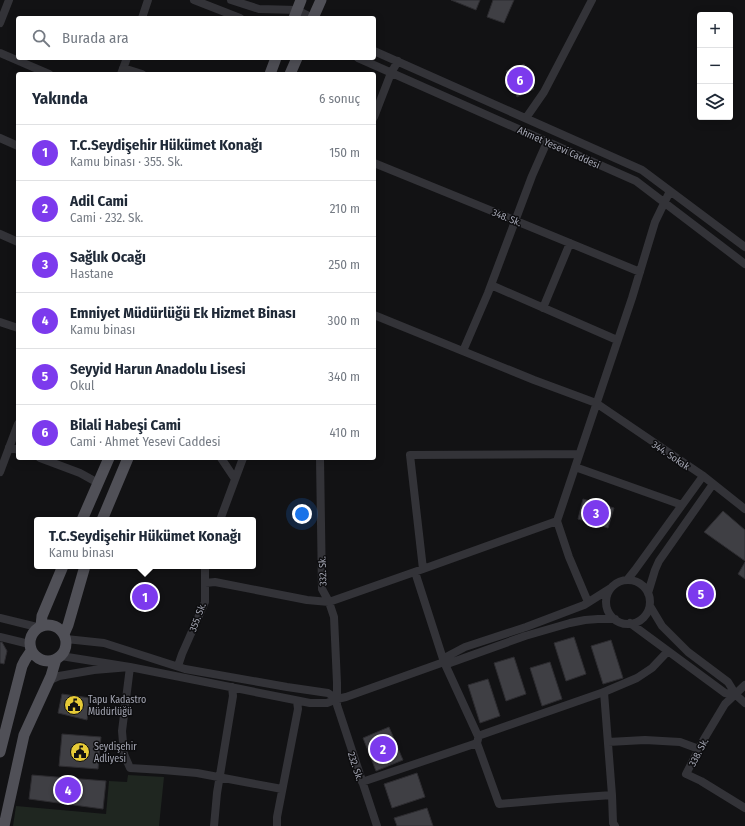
<!DOCTYPE html>
<html lang="tr">
<head>
<meta charset="utf-8">
<style>
	:root { --surface:#fff; --page:#f2f2f3; --text:#1f2937; --muted:#747a83; --line:#e0e1e3; --accent:#7c3aed }
	body { margin:0; font-family:"Fira Sans Condensed",sans-serif; background:var(--page); color:var(--text) }
	.controls { position:absolute; right:12px; top:12px; display:grid; overflow:hidden; border-radius:4px; box-shadow:0 2px 10px #0003 }
	.controls button { width:36px; height:36px; display:grid; place-items:center; padding:0; border:0; border-bottom:1px solid var(--line); background:var(--surface); color:var(--text); font:20px sans-serif }
	.you { position:absolute; left:302px; top:514px; width:14px; height:14px; margin:-10px; border:3px solid #fff; border-radius:50%; background:#1a73e8; box-shadow:0 0 0 6px #1a73e833 }
	.badge { display:grid; place-items:center; width:26px; height:26px; border-radius:50%; background:var(--accent); color:#fff; font-size:13px; font-weight:700 }
	.pin { position:absolute; translate:-50% -50%; border:2px solid #fff; box-shadow:0 1px 4px #0006 }
	.popup { position:absolute; left:34px; top:517px; width:222px; height:52px; box-sizing:border-box; display:grid; place-content:center; border-radius:4px; background:var(--surface); filter:drop-shadow(0 1px 3px #0005); font-size:13px; white-space:nowrap; color:var(--muted) }
	.popup b { font-size:15px; color:var(--text) }
	.popup::after { content:''; position:absolute; left:50%; top:100%; margin-left:-8px; border:8px solid transparent; border-top-color:var(--surface) }
	.list { margin:0; padding:0; list-style:none }
	h2 { display:flex; justify-content:space-between; align-items:center; height:52px; margin:0; padding:0 16px; font-size:17px }
	h2 small { font-size:13px; font-weight:400; color:var(--muted) }
	.list li { display:grid; grid-template-columns:26px 1fr auto; gap:12px; align-items:center; box-sizing:border-box; height:56px; padding:0 16px; border-top:1px solid var(--line) }
	.list b { display:block; font-size:15px; white-space:nowrap }
	.list p { margin:0; font-size:13px; white-space:nowrap; color:var(--muted) }
	.list em { font-size:13px; font-style:normal; color:var(--muted) }
	.icon { flex:none; width:22px; height:22px; fill:none; stroke:currentColor; stroke-width:2; stroke-linecap:round; stroke-linejoin:round }
	.map { position:relative; flex:none; width:745px; height:826px; overflow:hidden }
	.search { position:absolute; background:var(--surface); box-shadow:0 2px 10px #0003; left:16px; top:16px; width:360px; height:44px; display:flex; align-items:center; gap:10px; box-sizing:border-box; padding:0 14px; border-radius:4px; color:var(--muted); font-size:15px }
	.panel { position:absolute; background:var(--surface); box-shadow:0 2px 10px #0003; left:16px; top:72px; width:360px; height:388px; border-radius:4px }
	.map>svg:first-child { display:block }
	.green { fill:#1f2620 }
	.building { fill:#3f3f44; stroke:#2d2c30 }
	.lines { fill:none; stroke-linecap:round; stroke-linejoin:round }
	.minor { stroke:#333338; stroke-width:8 }
	.major { stroke:#505057; stroke-width:11 }
	.labels { text-anchor:middle; stroke-width:3; stroke-linejoin:round; paint-order:stroke }
	.street-label { font-size:10px; fill:#a4a6b3; stroke:#0d0d0f }
	.poi-label { font-size:10px; fill:#a4a6b3; stroke:#0d0d0f; text-anchor:start }
</style>
</head>
<body>
<div class="map">
<svg width="745" height="826" viewBox="0 0 745 826">
	<rect width="100%" height="100%" fill="#121214"/>
	<path class="green" d="M128 775 164 777 159 826H13L16 806 106 814 109 781 127 782Z"/>
	<path class="building" d="M451 0H480L476 10Z
		M493 0H514L504 23 487 17Z
		M524 64 534 89 517 97 506 71Z
		M583 499 614 508 608 528 578 519Z
		M723 511 745 530V561L704 532Z
		M745 562V579L738 574Z
		M574 637 586 674 566 681 554 643Z
		M611 640 623 678 603 684 591 646Z
		M0 642H2L7 651 4 664 0 663Z
		M514 657 526 694 506 701 494 663Z
		M550 662 562 699 542 706 530 668Z
		M488 679 500 716 480 723 468 685Z
		M62 694 90 698 87 720 58 713Z
		M389 727 403 760 376 771 363 738Z
		M62 734 101 737 98 769 59 766Z
		M417 773 425 797 392 808 384 784Z
		M32 775 106 781 103 809 29 799Z
		M427 808 433 826H397L394 818Z"/>
	<g class="lines">
		<path class="minor" d="M194 0 240 18
			M231 0 259 9 297 10 313 18
			M142 18 148 0
			M0 23 9 0
			M374 51 642 170 745 247
			M0 53 49 74
			M358 58 636 181 745 264
			M123 68 142 74
			M121 74 127 58
			M374 117 391 73 398 61
			M526 118 544 92 592 0
			M0 138 18 146
			M374 163 492 211 640 272
			M0 234 18 242
			M491 285 617 340
			M543 308 570 243
			M374 315 534 380 596 403 702 475 745 509
			M0 322 18 328
			M463 351 488 293 532 176 547 142
			M9 447 18 450
			M40 458 80 473 98 483
			M221 458 235 479
			M320 458 322 589 329 602 334 617 337 683V705L377 826
			M575 467 682 505
			M0 472 18 424
			M220 520 243 458
			M423 569 410 455 579 454
			M415 572 444 662 478 736 604 692 637 678 652 668 668 651
			M627 580 635 570 703 476
			M606 602a22 22 0 1 1 44 0a22 22 0 1 1-44 0Z
			M205 583 215 582 307 600 329 602 423 569 557 521
			M648 593 655 570 659 561 713 484
			M588 602 569 557 557 521 632 298 655 222 670 191
			M650 606 662 626 688 652 728 682 736 695 745 703
			M0 618 37 627
			M630 623 725 693 736 695
			M0 637 29 644
			M66 639 104 643 185 669 287 687 328 693 337 699
			M61 656 130 667 310 703H327L337 699 346 697 444 662 450 663 525 636 570 623 585 620 598 619H615
			M444 662 448 656 465 647 526 627 584 605 611 588
			M178 666 182 654 205 602V566
			M48 681 59 676 94 670 130 667 122 731 124 754 130 768 163 770 197 773 282 789
			M745 685 725 704 704 739 686 774 701 781 745 808
			M604 692 612 795 613 823 615 826
			M608 742 645 740 680 742 699 749
			M477 743 499 804 557 799 612 795
			M362 782 477 743 478 739
			M214 826 217 793 233 696 232 687
			M277 826V817L298 709 297 701"/>
		<path class="major" d="M294 18 301 0
			M313 18 321 0
			M270 74 276 58
			M290 74 297 58
			M82 520 109 458
			M102 520 128 458
			M30 643a18 18 0 1 1 36 0a18 18 0 1 1-36 0Z
			M41 626 42 616 63 566
			M64 634 68 625 85 566
			M0 752 22 666 25 660 31 651
			M4 826 24 735 51 676 56 659"/>
	</g>
	<defs>
		<symbol id="civic-disc" viewBox="-11 -11 22 22"><circle r="9.5" fill="#e7cb37" stroke="#0d0d0f"/><path d="M-.6-6.5H3V-4.5H.6V-3L4-1V1h2V6H-6V1h2V-1L-.6-3ZM-1.2 2.5V6h2.4V2.5Z" fill="#111"/></symbol>
	</defs>
	<g fill-rule="evenodd">
		<use href="#civic-disc" x="63" y="694" width="22" height="22"/>
		<use href="#civic-disc" x="69" y="741" width="22" height="22"/>
	</g>
	<g class="labels">
		<g class="street-label">
			<text transform="translate(559 147) rotate(24)" y="4">Ahmet Yesevi Caddesi</text>
			<text transform="translate(507 217) rotate(22)" y="4">348. Sk.</text>
			<text transform="translate(671 455) rotate(34)" y="4">344. Sokak</text>
			<text transform="translate(322 571) rotate(-92)" y="4">332. Sk.</text>
			<text transform="translate(197 617) rotate(-69)" y="4">355. Sk.</text>
			<text transform="translate(698 752) rotate(-62)" y="4">338. Sk.</text>
			<text transform="translate(356 766) rotate(72)" y="4">232. Sk.</text>
		</g>
		<g class="poi-label">
			<text x="88" y="703">Tapu Kadastro<tspan x="88" dy="12">Müdürlüğü</tspan></text>
			<text x="94" y="750">Seydişehir<tspan x="94" dy="12">Adliyesi</tspan></text>
		</g>
	</g>
</svg>
<div class="controls">
<button>+</button>
<button>−</button>
<button><svg class="icon" aria-label="layers" viewBox="0 0 24 24"><path d="M12 4l9 5-9 5-9-5zM3 14l9 5 9-5"/></svg></button>
</div>
<div class="you"></div>
<div class="pin badge" style="left:145px;top:597px">1</div>
<div class="popup"><b>T.C.Seydişehir Hükümet Konağı</b>Kamu binası</div>
<div class="pin badge" style="left:383px;top:749px">2</div>
<div class="pin badge" style="left:596px;top:513px">3</div>
<div class="pin badge" style="left:68px;top:790px">4</div>
<div class="pin badge" style="left:701px;top:594px">5</div>
<div class="pin badge" style="left:520px;top:80px">6</div>
<div class="search"><svg class="icon" aria-label="search" viewBox="0 0 24 24"><circle cx="10" cy="10" r="6"/><path d="M15 15l6 6"/></svg>Burada ara</div>
<section class="panel">
<h2>Yakında<small>6 sonuç</small></h2>
<ul class="list">
<li><span class="badge">1</span><div><b>T.C.Seydişehir Hükümet Konağı</b><p>Kamu binası · 355. Sk.</p></div><em>150 m</em></li>
<li><span class="badge">2</span><div><b>Adil Cami</b><p>Cami · 232. Sk.</p></div><em>210 m</em></li>
<li><span class="badge">3</span><div><b>Sağlık Ocağı</b><p>Hastane</p></div><em>250 m</em></li>
<li><span class="badge">4</span><div><b>Emniyet Müdürlüğü Ek Hizmet Binası</b><p>Kamu binası</p></div><em>300 m</em></li>
<li><span class="badge">5</span><div><b>Seyyid Harun Anadolu Lisesi</b><p>Okul</p></div><em>340 m</em></li>
<li><span class="badge">6</span><div><b>Bilali Habeşi Cami</b><p>Cami · Ahmet Yesevi Caddesi</p></div><em>410 m</em></li>
</ul>
</section>
</div>
</body>
</html>
